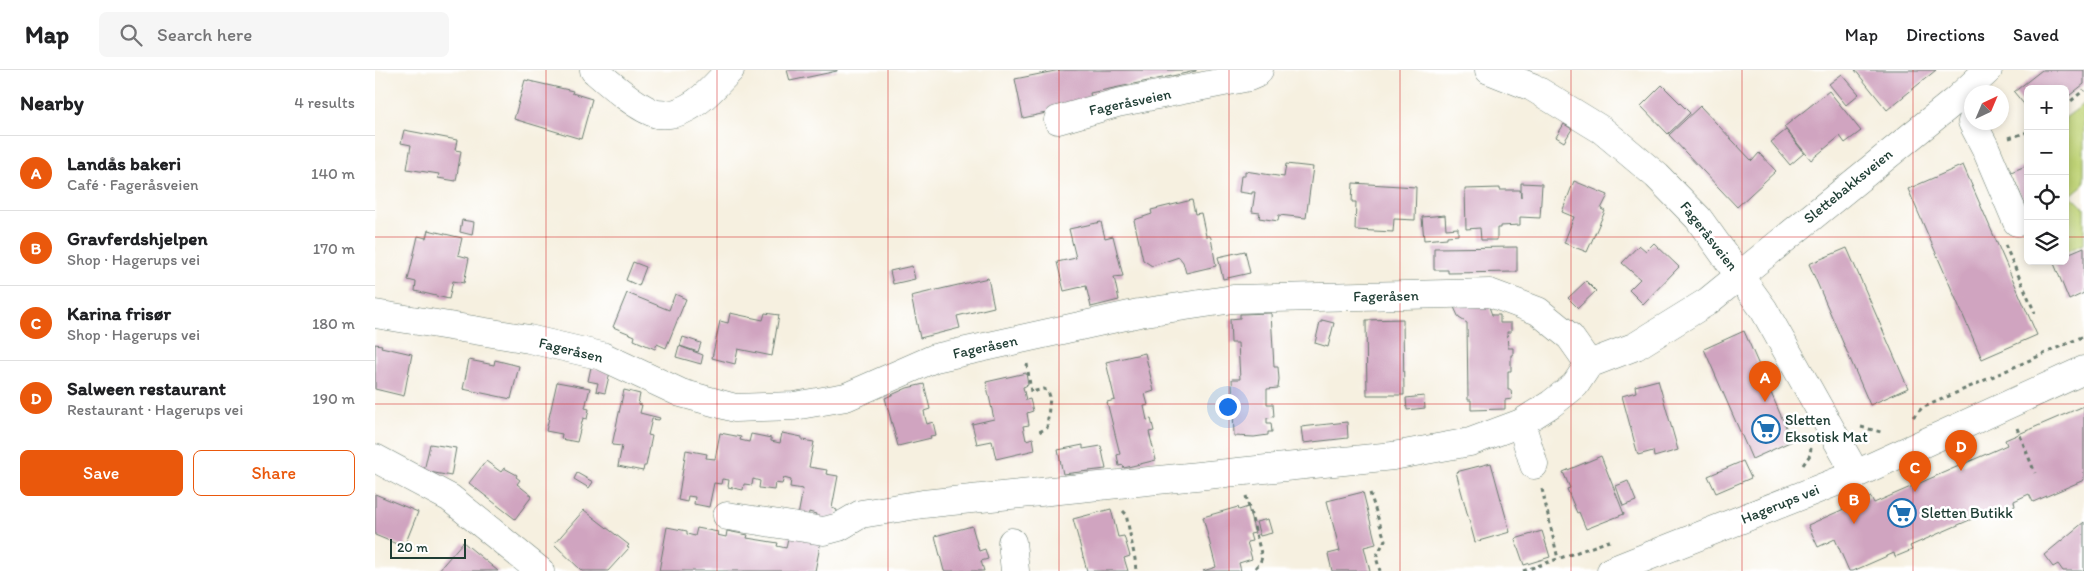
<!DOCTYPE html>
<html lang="en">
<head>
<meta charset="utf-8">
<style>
	:root { --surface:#fff; --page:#f6f6f6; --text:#202124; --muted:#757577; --line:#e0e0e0; --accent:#ea580c }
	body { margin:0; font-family:Itim,sans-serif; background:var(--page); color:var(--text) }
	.controls { position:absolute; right:15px; top:15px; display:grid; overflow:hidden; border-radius:8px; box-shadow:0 2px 8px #0003 }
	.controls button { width:45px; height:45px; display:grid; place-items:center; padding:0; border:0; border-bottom:1px solid var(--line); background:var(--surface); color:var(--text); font:25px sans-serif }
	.compass { position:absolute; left:1589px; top:15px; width:45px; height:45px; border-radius:50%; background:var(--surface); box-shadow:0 2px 8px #0003; rotate:44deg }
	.scale { position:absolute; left:15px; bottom:12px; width:76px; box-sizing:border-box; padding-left:5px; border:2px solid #1f3d34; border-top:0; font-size:14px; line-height:18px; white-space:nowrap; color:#1f3d34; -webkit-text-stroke:4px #fff; paint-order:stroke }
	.you { position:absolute; left:852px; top:336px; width:18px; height:18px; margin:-12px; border:4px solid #fff; border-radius:50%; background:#1a73e8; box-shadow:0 0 0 8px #1a73e833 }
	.badge { display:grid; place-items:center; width:32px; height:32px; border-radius:50%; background:var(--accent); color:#fff; font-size:16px; font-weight:700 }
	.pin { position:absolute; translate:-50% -41px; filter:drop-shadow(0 1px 2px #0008) }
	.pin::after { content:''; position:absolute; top:26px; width:18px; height:15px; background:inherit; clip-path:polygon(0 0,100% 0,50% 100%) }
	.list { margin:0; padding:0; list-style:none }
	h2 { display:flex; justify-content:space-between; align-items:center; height:65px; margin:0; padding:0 20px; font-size:21px }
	h2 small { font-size:16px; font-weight:400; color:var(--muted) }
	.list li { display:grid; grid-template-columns:32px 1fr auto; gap:15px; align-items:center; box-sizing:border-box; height:75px; padding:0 20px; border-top:1px solid var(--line) }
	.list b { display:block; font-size:19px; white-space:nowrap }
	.list p { margin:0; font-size:16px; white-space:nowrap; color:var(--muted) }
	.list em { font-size:16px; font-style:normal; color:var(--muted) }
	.actions { display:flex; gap:10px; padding:15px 20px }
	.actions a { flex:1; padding:11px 0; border:1px solid var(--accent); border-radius:8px; text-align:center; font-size:18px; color:var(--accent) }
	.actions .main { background:var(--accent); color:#fff }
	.icon { flex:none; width:28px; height:28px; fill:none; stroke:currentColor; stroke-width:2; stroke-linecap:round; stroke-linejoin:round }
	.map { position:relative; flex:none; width:1709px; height:501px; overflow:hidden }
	header { display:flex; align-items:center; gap:30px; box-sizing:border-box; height:70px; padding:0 25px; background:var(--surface); border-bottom:1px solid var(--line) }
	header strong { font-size:24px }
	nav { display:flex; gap:28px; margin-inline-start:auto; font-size:18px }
	.search { width:350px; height:45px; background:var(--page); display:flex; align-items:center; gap:12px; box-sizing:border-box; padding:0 18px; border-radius:8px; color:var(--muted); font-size:19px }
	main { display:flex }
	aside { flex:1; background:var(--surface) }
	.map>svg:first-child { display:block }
	.green { fill:#bfd376; stroke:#6f8855 }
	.building { fill:#d0a4c0 }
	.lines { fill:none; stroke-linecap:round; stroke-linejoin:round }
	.minor-casing { stroke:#6a7c70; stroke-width:29 }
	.major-casing { stroke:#6a7c70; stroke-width:29 }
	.path { stroke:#6a7c70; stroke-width:3; stroke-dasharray:4 4; stroke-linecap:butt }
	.minor { stroke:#fff; stroke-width:28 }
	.major { stroke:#fff; stroke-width:28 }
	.grid { fill:none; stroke:#d62828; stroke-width:1; stroke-opacity:0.55 }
	.labels { text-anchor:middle; stroke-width:5; stroke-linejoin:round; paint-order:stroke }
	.street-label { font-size:15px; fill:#1f3d34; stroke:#fff }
	.poi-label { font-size:15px; fill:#1f3d34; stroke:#fff; text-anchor:start }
</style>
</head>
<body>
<header>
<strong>Map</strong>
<div class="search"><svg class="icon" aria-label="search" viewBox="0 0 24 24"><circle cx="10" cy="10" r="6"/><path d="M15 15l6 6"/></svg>Search here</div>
<nav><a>Map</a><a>Directions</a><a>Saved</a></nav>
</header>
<main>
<aside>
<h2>Nearby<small>4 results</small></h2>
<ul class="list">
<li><span class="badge">A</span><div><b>Landås bakeri</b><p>Café · Fageråsveien</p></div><em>140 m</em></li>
<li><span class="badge">B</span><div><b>Gravferdshjelpen</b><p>Shop · Hagerups vei</p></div><em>170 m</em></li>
<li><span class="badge">C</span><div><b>Karina frisør</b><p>Shop · Hagerups vei</p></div><em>180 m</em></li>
<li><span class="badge">D</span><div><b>Salween restaurant</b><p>Restaurant · Hagerups vei</p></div><em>190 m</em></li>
</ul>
<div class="actions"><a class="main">Save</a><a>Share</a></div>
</aside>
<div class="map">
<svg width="1709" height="501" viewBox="0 0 1709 501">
	<rect width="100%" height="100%" fill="#fff"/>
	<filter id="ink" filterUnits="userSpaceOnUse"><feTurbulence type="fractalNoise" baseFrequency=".02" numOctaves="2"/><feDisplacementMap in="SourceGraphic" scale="10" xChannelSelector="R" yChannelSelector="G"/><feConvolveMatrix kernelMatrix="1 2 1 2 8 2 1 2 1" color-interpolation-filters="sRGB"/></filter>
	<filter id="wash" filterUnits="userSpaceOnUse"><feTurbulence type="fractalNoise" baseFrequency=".0096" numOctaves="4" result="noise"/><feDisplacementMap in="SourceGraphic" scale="20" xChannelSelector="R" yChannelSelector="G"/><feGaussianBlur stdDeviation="1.12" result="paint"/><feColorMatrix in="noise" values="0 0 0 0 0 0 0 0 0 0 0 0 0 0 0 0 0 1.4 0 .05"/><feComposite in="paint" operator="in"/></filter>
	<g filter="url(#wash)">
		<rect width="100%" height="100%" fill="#f6f0e0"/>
		<path class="green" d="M1709 34V114L1696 125 1709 138V174L1690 182V48Z"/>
		<g id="blocks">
			<path class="building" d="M412 0H462V1L415 11Z
				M685 0H821V1L715 23 717 33 648 48 640 9Z
				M1480 0H1561L1512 40Z
				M1667 0H1709V14L1690 29V19H1653V39L1639 22Z
				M1467 4 1484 24 1471 35 1454 14Z
				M150 10 198 21 197 23 217 29 206 69 139 49Z
				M1287 15 1315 43 1293 64 1266 36Z
				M1454 21 1486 61 1470 73 1465 66 1436 90 1409 57Z
				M1325 36 1377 91 1384 83 1401 101 1362 137 1294 65Z
				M1189 54 1197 59 1189 72 1181 67Z
				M29 60 82 70 80 80 86 81 81 111 63 108 64 104 32 99 36 75 26 73Z
				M1411 60 1429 83 1415 95 1396 72Z
				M911 94 938 97 931 148 904 145 903 151 884 148 885 143 877 142 880 122H877V124L864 122 866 106H870V101L909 107Z
				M1588 95 1662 265 1607 289 1533 119Z
				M1653 95V142L1636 102Z
				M1199 111 1233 125 1226 139 1230 141 1212 182 1189 173 1199 147 1187 142Z
				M978 113 1041 117 1040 150 1019 149 1018 162 980 160 981 132H977Z
				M1146 113 1167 114 1165 148 1145 147V155L1125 156V158H1122V170H1106L1105 158 1091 159 1090 119 1125 118V120H1145L1146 127Z
				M817 130 820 144 826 143 831 166H835L836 168 841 196 811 203 808 192 804 187 777 196 768 190 759 150 777 144 776 140Z
				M1070 145 1071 159 1083 158V165L1072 166V168L1049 170 1047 147Z
				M87 150 99 152 97 165 85 162Z
				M726 152 730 168 738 166 748 206 739 207 744 230 716 237 711 216 689 221 682 192 701 188 694 159Z
				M53 160 87 168 83 185 94 188 89 213 78 211 74 229 40 221 41 212 33 210 43 166 51 168Z
				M1279 173 1304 197 1268 234 1254 220 1265 209 1247 193 1264 175 1271 181Z
				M1142 177V202L1073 203V200H1059V178Z
				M1709 177V223L1694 230 1678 191H1690V185Z
				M1472 178 1533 318 1495 335 1434 194Z
				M870 181 875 203 848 209 843 187Z
				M258 192 271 197 264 216 251 210Z
				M537 196 540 209 518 214 515 201Z
				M613 208 619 237 582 246 585 258 545 268 536 226Z
				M1211 211 1221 221 1203 238 1193 228Z
				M252 223 294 240 300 224 311 229 291 278 282 274 280 279 259 270 260 266 238 257Z
				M1113 234 1117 245H1125V253H1136V262H1132L1133 278H1138V285H1136V301H1133V320H1136L1137 329 1130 330V339L1096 340V330H1093L1092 253 1084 248 1078 235Z
				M355 243 388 250 390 243 404 245 397 286 363 279 360 294 337 288 345 251 353 253Z
				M896 243 899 297H903L904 309 903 318 892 319V334H898L899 347 892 348V353H896L897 362H893V365L879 367 859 366 857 309H865L863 273H856L855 249 865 248V244Z
				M1028 249 1029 325H992L991 250Z
				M947 250 959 253 953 277 940 273 945 252H947Z
				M1369 261 1417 371 1377 389 1329 279Z
				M308 267 326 273 323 282 305 276Z
				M0 274 7 275 6 277 37 284 29 326 0 319Z
				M304 276 328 285 326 294 301 287Z
				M770 283 779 321 770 324 773 335 769 336 772 350 776 349 779 361 774 362 781 390 749 398 748 395 744 396 742 385 745 384 732 332 740 330 731 292Z
				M94 290 119 295 120 290 144 296 136 329 88 319Z
				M216 297 235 302 230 323 221 321 223 313 213 311Z
				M651 303 653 315 648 317 651 330 655 329 658 341 652 343 654 355 648 356 651 370 658 368 660 380 621 389 617 371 602 374 597 354 619 349 611 312Z
				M1283 310 1303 380 1279 387 1278 381 1263 385 1247 326 1261 322 1260 316Z
				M182 312 215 318 210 338 214 339 212 349 208 348 202 372 186 369 187 364 171 361Z
				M549 314 555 339 549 341 550 347 552 354 558 352 561 365 555 366 556 368 523 376 510 328 532 318Z
				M249 320 265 324 263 334 267 335 265 343 285 348 284 350 277 349 273 365 277 366 271 396H269L268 401 243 396 247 376 237 375Z
				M1049 326 1050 338 1032 340 1031 328Z
				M1709 336V410L1658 432 1654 424 1639 431 1640 436 1624 443 1622 438 1535 476 1537 480 1520 487 1519 483 1478 501H1474L1460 469 1443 477 1433 455 1496 427 1499 433 1632 375 1630 370Z
				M972 352 973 368 928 373 926 357Z
				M345 363 366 367 365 370 374 372 376 364 396 368V371L405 373 407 363 427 367V370L439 372 434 397 452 400 451 404 463 406 457 438 462 440 461 448 439 450 441 444 434 442 433 448 423 446 428 419 415 417 416 410 409 408 407 414 400 413 399 420 384 418 385 411 378 409 377 415 369 414 368 420 353 417 354 410 347 409 346 414 339 413 334 437 319 434 320 427 313 426 312 432 303 430 311 380 332 384 331 388 340 389Z
				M55 374 81 378 76 406 49 401Z
				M708 375V379L726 376 731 399 688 404 683 380Z
				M1226 386 1249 444 1211 459 1204 442 1202 443 1192 419 1195 418 1188 402Z
				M111 391 126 402 129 398 142 405 141 407 145 410 142 414 157 426 140 449 94 413Z
				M1368 391 1376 408 1341 423 1333 406Z
				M1116 393 1135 462 1100 472 1081 402Z
				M202 403 218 412 214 418 199 409Z
				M1253 411 1261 431 1248 436 1241 416Z
				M988 422 1001 474 989 477 995 501H957L953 484 965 481 952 431Z
				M0 424 43 442 29 477 0 465Z
				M863 437 864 440 873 437 880 463 875 464 877 471 872 472 877 489 864 493 866 501H828L841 497 828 447Z
				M736 439 743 467 749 466 755 486 749 488 753 501H712L698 449Z
				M209 440 254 475 252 477 254 478 233 501H207L179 474Z
				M893 449 897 463 885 466 881 452Z
				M1709 452V501H1688L1683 494 1678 497 1669 485Z
				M597 456 604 481 610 479 613 489 606 491 609 501H569L560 466Z
				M292 457 312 461V464L320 466 322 458 343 462 342 465 351 467 352 461 373 465 372 468 403 473 402 476 411 478 415 457 447 466 440 501H284Z
				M1167 461 1175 487 1149 495 1140 469Z
				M88 472 123 501H63Z"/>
		</g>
	</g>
	<g filter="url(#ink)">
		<use href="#blocks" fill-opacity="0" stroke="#6a7c70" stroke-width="1"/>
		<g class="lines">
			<defs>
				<path id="minor" d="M219 0C234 13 263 39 282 44 290 45 301 44 308 40 327 32 341 14 355 0
					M1114 0 1157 17 1227 60 1282 106 1323 148 1389 240 1481 404
					M683 50 742 33 874 7 881 4 884 0
					M1597 52 1610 77 1642 152
					M0 244 154 269 227 286 306 323 360 338 419 336 471 327 560 288 764 243 858 229 1115 223 1163 241 1195 267 1214 294
					M1146 353 1159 395
					M0 388 75 428 165 501
					M352 446 449 461 464 457 486 444 548 434 1018 386 1095 372 1146 353 1176 334 1200 315 1214 294 1261 276 1332 232 1582 29 1613 0
					M637 472 640 501"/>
				<path id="major" d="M1236 501 1481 404 1709 300"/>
			</defs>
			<use href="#minor" class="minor-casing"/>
			<use href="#major" class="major-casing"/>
			<path class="path" d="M1690 36 1709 20
				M1634 68 1653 62
				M1630 175 1660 243
				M652 294 656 322 669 319 673 321 675 327 672 358 664 362
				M1538 347 1547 338 1709 266
				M1486 357 1506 362
				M1642 358 1660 403
				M1428 395 1435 385 1436 378
				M1167 419 1183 489
				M995 423 1010 470 1001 487 1005 501
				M871 426 887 487 885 493 877 501
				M748 441 751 444 760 489 761 501
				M1148 501 1237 470"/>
			<use href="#minor" class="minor"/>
			<use href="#major" class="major"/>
		</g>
	</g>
	<path class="grid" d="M171 0V501M342 0V501M513 0V501M684 0V501M854 0V501M1025 0V501M1196 0V501M1367 0V501M1538 0V501M0 167H1653M1690 167H1709M0 334H1709"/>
	<defs>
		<symbol id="supermarket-ring" viewBox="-11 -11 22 22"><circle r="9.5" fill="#fff" stroke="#1f6fb2" stroke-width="1.5"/><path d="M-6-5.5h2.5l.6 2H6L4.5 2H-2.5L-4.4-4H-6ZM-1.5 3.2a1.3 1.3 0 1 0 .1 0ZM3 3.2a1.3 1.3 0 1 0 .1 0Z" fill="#1f6fb2"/></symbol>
	</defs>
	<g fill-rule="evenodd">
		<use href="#supermarket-ring" x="1375" y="343" width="32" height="32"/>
		<use href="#supermarket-ring" x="1511" y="427" width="32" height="32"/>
	</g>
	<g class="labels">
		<g class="street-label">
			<text transform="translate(755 32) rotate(-12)" y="5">Fageråsveien</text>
			<text transform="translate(1473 116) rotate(-39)" y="5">Slettebakksveien</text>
			<text transform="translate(1334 166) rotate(52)" y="5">Fageråsveien</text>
			<text transform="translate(1011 226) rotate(-1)" y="5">Fageråsen</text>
			<text transform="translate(610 277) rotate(-12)" y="5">Fageråsen</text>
			<text transform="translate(196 280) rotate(14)" y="5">Fageråsen</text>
			<text transform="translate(1405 434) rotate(-22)" y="5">Hagerups vei</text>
		</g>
		<g class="poi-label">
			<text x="1410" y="355">Sletten<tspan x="1410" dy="17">Eksotisk Mat</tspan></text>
			<text x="1546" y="448">Sletten Butikk</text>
		</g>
	</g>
</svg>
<div class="controls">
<button>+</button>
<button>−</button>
<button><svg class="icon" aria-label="locate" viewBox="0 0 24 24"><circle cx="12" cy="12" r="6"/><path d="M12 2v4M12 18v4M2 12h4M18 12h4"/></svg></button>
<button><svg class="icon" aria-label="layers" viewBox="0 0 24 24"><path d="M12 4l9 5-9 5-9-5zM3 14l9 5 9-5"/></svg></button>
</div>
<svg class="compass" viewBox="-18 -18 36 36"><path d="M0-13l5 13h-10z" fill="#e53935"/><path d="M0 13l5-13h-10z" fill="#757577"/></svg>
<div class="scale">20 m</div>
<div class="you"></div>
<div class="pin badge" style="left:1390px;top:332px">A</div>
<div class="pin badge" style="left:1479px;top:454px">B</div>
<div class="pin badge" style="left:1540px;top:422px">C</div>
<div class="pin badge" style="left:1586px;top:401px">D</div>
</div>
</main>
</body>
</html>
